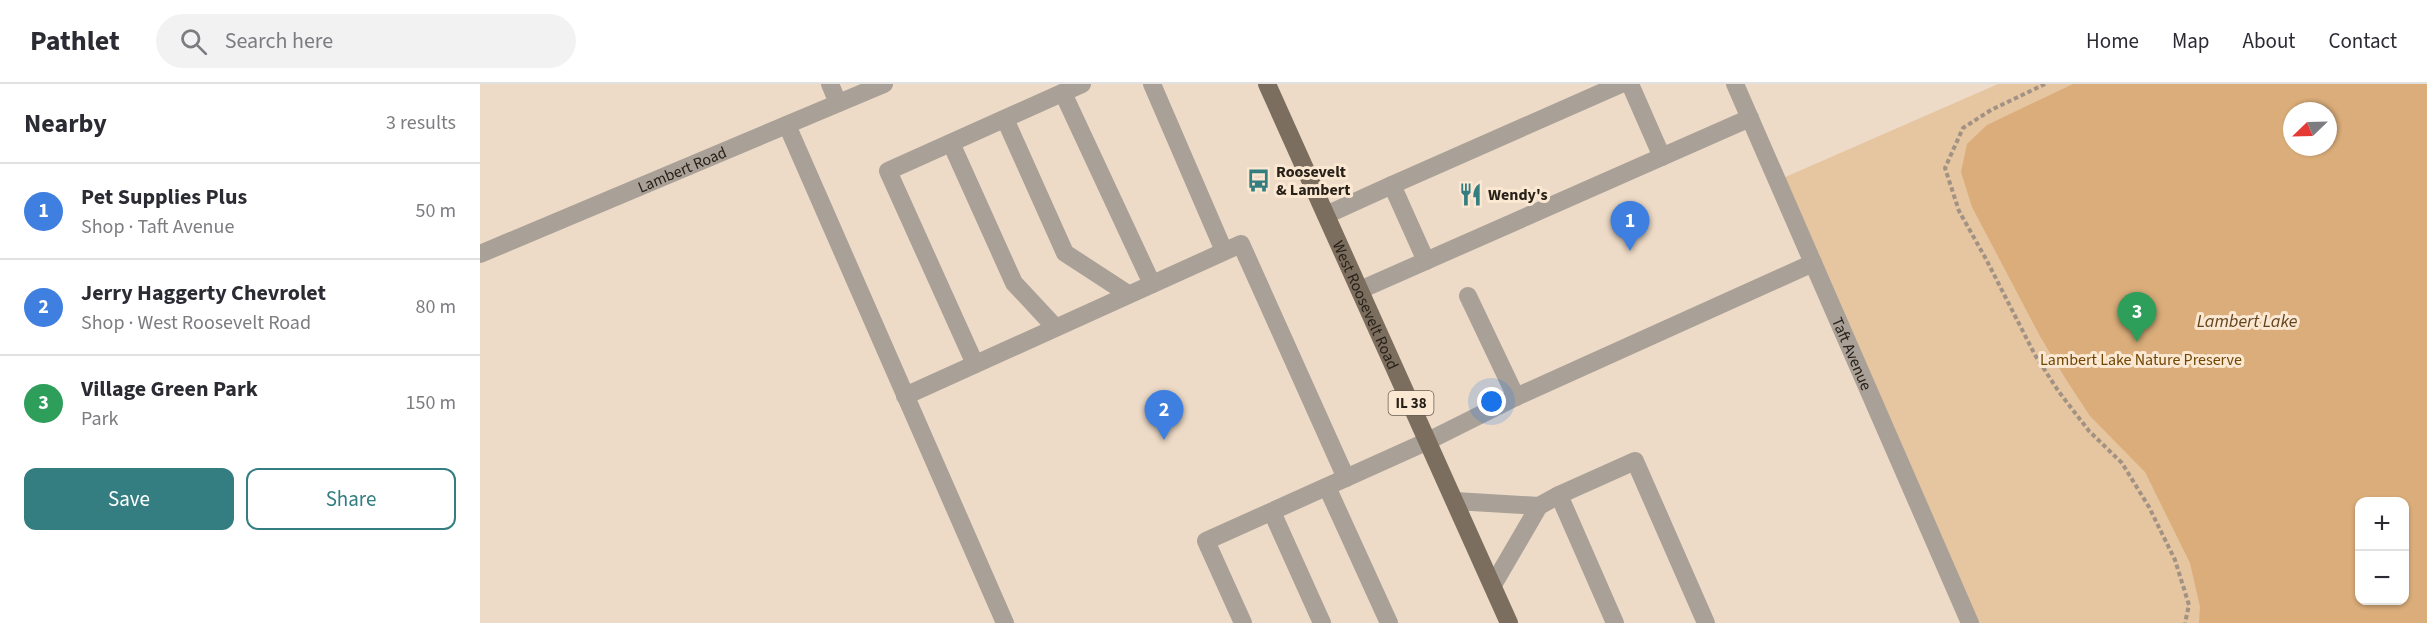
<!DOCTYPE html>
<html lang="en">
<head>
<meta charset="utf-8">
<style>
	:root { --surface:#fff; --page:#f2f2f3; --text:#2b2b33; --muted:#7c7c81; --line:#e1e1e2; --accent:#347d80 }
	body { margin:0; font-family:"Source Sans 3",sans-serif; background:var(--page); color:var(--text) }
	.controls { position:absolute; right:18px; bottom:18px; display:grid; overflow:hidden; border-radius:12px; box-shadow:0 2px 4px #0004 }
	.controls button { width:54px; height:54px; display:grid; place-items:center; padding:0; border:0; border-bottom:2px solid var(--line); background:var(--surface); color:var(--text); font:30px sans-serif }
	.compass { position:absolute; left:1803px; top:18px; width:54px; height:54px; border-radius:50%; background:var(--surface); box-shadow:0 2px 4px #0004; rotate:247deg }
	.you { position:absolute; left:1012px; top:318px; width:21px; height:21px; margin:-15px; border:4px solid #fff; border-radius:50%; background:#1a73e8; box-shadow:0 0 0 9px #1a73e833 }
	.badge { display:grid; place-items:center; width:39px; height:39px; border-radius:50%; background:var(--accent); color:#fff; font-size:20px; font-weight:700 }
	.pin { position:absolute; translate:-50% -50px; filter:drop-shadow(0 2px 3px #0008) }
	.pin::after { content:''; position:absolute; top:32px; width:21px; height:18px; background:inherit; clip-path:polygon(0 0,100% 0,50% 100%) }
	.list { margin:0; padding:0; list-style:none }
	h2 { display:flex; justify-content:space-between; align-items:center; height:78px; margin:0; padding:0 24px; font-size:26px }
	h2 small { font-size:20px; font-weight:400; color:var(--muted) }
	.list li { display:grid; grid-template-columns:39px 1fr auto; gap:18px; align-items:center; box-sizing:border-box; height:96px; padding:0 24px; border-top:2px solid var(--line) }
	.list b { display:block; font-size:22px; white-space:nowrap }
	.list p { margin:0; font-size:20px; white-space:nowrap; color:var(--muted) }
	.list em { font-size:20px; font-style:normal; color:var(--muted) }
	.actions { display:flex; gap:12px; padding:18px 24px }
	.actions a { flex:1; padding:14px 0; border:2px solid var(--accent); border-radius:12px; text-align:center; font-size:21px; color:var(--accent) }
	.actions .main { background:var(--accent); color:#fff }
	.icon { flex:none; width:33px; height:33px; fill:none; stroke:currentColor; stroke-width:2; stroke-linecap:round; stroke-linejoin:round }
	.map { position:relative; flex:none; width:1947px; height:539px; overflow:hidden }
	header { display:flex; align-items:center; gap:36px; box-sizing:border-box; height:84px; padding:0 30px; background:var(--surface); border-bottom:2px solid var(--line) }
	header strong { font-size:28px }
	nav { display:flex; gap:33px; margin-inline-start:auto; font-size:21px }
	.search { width:420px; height:54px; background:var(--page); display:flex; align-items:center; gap:15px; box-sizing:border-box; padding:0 21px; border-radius:33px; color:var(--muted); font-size:22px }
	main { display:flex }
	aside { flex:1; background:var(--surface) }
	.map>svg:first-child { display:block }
	.green { fill:#e6c5a1; fill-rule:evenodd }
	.water { fill:#daad7a; fill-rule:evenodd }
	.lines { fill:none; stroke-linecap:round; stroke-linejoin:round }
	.path { stroke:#a19283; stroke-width:4; stroke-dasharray:4.5 3; stroke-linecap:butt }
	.minor { stroke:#a9a198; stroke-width:18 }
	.major { stroke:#7c6e5e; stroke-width:18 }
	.labels { text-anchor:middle; stroke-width:6; stroke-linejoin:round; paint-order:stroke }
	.shield { fill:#fbe8d3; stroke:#675d51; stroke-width:1.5 }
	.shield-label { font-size:15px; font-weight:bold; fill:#282119 }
	.street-label { font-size:16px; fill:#282119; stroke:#fbe8d3 }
	.poi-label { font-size:16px; font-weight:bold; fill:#282119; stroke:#fbe8d3; text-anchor:start }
	.park-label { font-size:16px; fill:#704603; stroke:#fbe8d3 }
	.water-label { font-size:18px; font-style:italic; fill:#62431c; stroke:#fbe8d3 }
</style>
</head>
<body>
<header>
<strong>Pathlet</strong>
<div class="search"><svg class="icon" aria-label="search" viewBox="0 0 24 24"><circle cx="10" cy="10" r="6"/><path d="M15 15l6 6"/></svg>Search here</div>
<nav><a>Home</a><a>Map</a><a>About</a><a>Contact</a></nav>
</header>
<main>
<aside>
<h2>Nearby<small>3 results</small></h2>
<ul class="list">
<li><span class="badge" style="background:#3f7fe0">1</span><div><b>Pet Supplies Plus</b><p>Shop · Taft Avenue</p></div><em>50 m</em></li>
<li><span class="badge" style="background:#3f7fe0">2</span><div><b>Jerry Haggerty Chevrolet</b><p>Shop · West Roosevelt Road</p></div><em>80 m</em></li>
<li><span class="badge" style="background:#2e9e5b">3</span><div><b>Village Green Park</b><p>Park</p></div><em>150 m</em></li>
</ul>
<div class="actions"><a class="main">Save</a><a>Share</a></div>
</aside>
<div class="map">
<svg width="1947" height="539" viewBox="0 0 1947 539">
	<rect width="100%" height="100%" fill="#eedbc7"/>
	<path class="green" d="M1518 0H1947V539H1493L1294 98ZM1812 27H1848V63H1812ZM1880 418H1924V516H1880Z"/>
	<path class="water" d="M1593 0H1947V539H1719L1720 523 1710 479 1665 388 1610 332 1587 297 1561 254 1492 123 1481 88 1487 60 1507 41ZM1812 27H1848V63H1812ZM1880 418H1924V516H1880Z"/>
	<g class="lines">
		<path class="path" d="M1565 0 1511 26 1483 44 1465 84 1479 127 1506 175 1555 271 1579 308 1609 347 1642 379 1669 423 1695 476 1709 521 1705 539"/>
		<g class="minor">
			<path d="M350 0 358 19"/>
			<path d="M672 0 744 167"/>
			<path d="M1150 0 1182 73"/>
			<path id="s1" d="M1255 0 1490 539"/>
			<path d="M583 9 672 200"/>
			<path d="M525 35 585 169 648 210"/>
			<path d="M307 41 525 539"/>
			<path d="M471 59 534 199 575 243"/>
			<path d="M846 131 912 101"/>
			<path id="s2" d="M0 170 404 0"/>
			<path d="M946 177 912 101 1141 0"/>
			<path d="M880 206 1270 34"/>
			<path d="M988 212 1036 313"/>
			<path d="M495 280 408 87 602 0"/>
			<path d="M425 312 761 160 866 394"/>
			<path d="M847 403 909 539"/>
			<path d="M975 417 1059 422"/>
			<path d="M792 428 842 539"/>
			<path d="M1013 501 1059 422 1079 411"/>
			<path d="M763 539 726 457 948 357 1036 313 1333 179"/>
			<path d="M1135 539 1079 411 1155 377 1226 539"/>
		</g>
		<path class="major" id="s3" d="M787 0 1029 539"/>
	</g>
	<defs>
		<symbol id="bus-bare" viewBox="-9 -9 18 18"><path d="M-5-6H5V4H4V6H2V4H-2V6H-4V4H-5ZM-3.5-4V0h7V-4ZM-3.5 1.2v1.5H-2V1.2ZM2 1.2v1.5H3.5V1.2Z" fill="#347d80" stroke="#fbe8d3" stroke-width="2.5" paint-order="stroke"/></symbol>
		<symbol id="restaurant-bare" viewBox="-9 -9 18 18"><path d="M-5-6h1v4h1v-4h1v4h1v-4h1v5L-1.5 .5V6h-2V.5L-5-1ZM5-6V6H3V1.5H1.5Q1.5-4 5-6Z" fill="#347d80" stroke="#fbe8d3" stroke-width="2.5" paint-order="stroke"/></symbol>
	</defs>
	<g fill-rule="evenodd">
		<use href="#bus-bare" x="762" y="80" width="33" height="33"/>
		<use href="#restaurant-bare" x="974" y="94" width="33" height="33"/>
	</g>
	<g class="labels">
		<rect class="shield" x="908.5" y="307" width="45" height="24" rx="4.5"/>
		<g class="shield-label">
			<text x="931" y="324">IL 38</text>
		</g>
		<g class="street-label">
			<text dy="6" stroke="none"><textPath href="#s2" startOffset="219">Lambert Road</textPath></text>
			<text dy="6" stroke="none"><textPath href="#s3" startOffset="242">West Roosevelt Road</textPath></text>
			<text dy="6" stroke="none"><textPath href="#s1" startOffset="294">Taft Avenue</textPath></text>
		</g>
		<g class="poi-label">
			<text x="796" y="93">Roosevelt<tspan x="796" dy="18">&amp; Lambert</tspan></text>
			<text x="1008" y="116">Wendy's</text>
		</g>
		<g class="park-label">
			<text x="1661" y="281">Lambert Lake Nature Preserve</text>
		</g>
		<g class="water-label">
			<text x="1767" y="243">Lambert Lake</text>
		</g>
	</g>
</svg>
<div class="controls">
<button>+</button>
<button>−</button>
</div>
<svg class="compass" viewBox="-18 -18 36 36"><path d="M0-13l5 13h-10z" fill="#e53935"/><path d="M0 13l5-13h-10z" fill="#7c7c81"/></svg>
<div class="you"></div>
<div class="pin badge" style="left:1150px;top:167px;background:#3f7fe0">1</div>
<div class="pin badge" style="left:684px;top:356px;background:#3f7fe0">2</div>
<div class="pin badge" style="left:1657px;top:258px;background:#2e9e5b">3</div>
</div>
</main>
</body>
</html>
